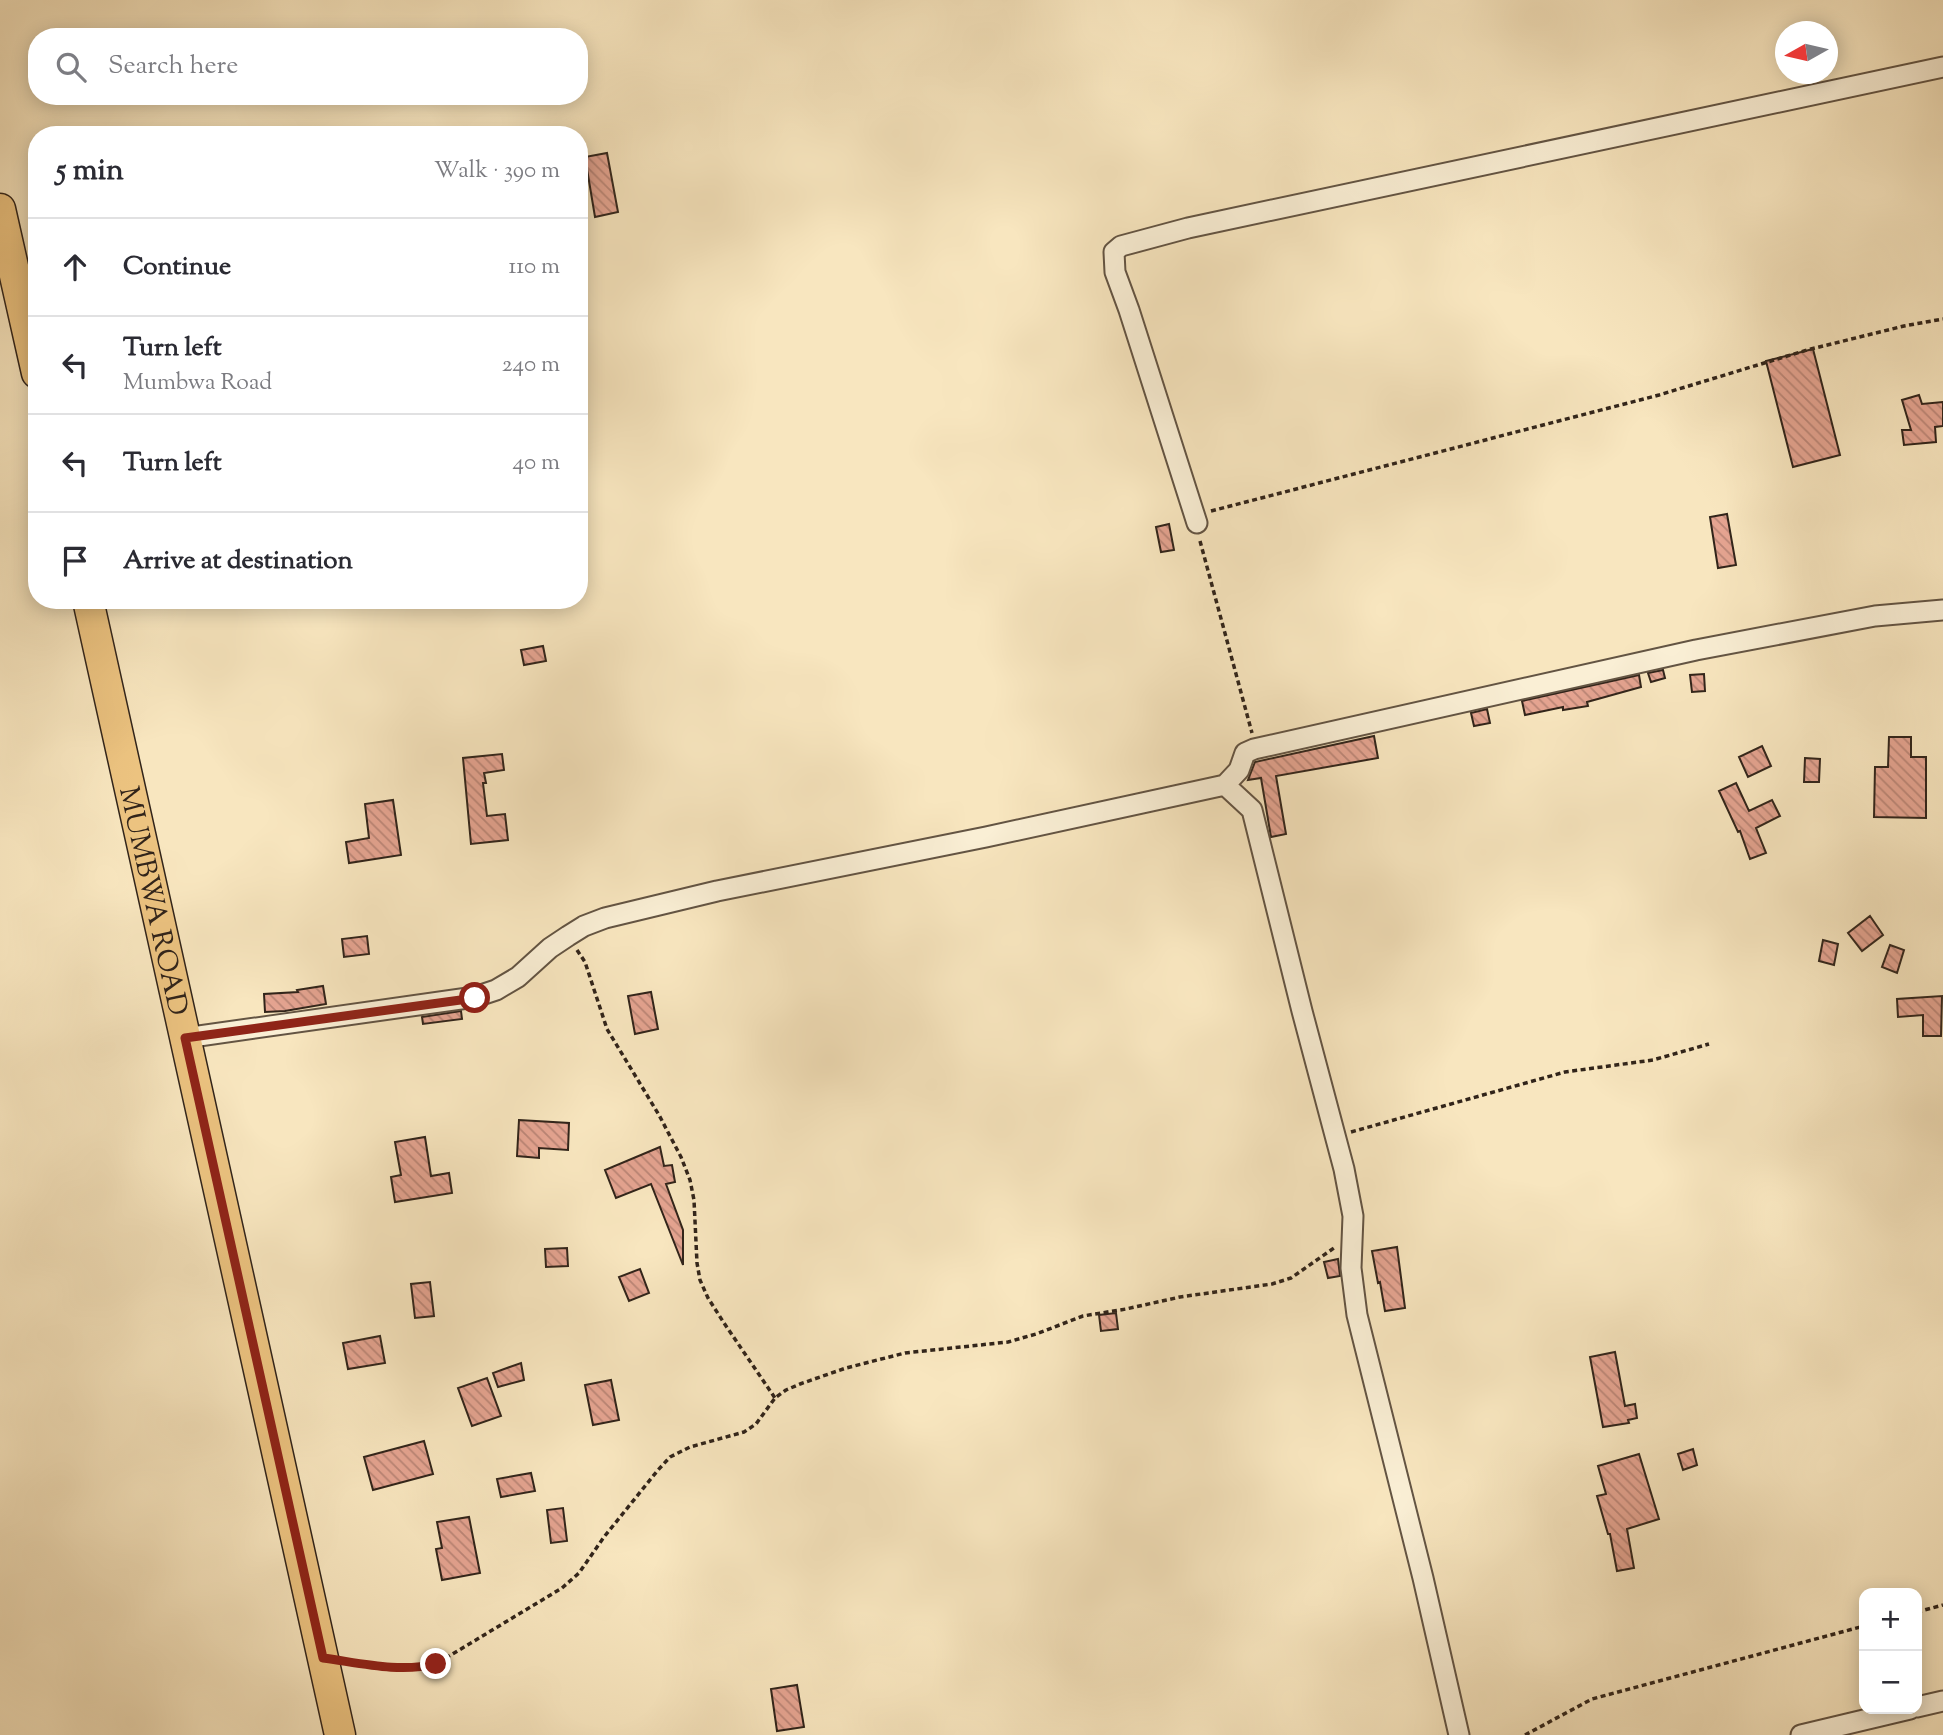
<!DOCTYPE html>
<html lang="en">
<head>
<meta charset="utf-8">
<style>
	:root { --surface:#fff; --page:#f2f2f3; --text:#2b2b33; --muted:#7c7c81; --line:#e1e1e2 }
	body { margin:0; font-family:"Sorts Mill Goudy",serif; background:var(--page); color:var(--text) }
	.controls { position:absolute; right:21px; bottom:21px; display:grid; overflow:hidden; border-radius:14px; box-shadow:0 4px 18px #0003 }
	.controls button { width:63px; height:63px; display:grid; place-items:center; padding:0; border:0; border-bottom:2px solid var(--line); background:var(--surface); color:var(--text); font:35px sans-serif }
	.compass { position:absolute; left:1775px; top:21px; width:63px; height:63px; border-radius:50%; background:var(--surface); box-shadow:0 4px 18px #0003; rotate:262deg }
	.stop { position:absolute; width:21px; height:21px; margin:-16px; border:5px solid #8f2418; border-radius:50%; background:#fff }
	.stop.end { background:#8f2418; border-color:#fff; box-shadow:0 2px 7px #0008 }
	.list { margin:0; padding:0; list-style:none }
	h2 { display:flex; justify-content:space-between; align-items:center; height:91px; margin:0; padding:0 28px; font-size:30px }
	h2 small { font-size:23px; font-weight:400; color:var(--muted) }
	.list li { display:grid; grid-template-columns:46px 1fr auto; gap:21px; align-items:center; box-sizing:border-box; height:98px; padding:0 28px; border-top:2px solid var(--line) }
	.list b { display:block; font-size:26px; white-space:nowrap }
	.list p { margin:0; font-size:23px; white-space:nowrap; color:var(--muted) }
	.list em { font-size:23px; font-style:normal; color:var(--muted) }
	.icon { flex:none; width:38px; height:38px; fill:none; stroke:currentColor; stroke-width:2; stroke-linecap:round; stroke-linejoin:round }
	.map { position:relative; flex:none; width:1943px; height:1735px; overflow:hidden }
	.search { position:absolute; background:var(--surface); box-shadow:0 4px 18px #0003; left:28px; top:28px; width:560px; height:77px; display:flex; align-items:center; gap:18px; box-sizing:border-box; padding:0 24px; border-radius:28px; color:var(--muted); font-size:26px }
	.panel { position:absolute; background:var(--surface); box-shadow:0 4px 18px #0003; left:28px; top:126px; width:560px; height:483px; border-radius:28px }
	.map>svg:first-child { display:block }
	.building { fill:url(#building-back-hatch); stroke:#31241a; stroke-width:2 }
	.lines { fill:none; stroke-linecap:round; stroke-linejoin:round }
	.minor-casing { stroke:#635443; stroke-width:23 }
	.primary-casing { stroke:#31241a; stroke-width:33 }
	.path { stroke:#31241a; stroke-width:3.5; stroke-dasharray:5 3.5; stroke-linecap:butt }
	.minor { stroke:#faefd5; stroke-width:19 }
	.primary { stroke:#ecc380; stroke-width:30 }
	.route { stroke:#8f2418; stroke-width:9 }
	.labels { text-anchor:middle; stroke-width:5; stroke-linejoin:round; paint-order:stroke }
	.street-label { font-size:28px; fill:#31241a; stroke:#faefd5 }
</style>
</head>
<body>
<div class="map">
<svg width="1943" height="1735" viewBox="0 0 1943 1735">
	<defs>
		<pattern id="building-back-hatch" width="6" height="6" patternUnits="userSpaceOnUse" patternTransform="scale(1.75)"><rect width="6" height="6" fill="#e5a491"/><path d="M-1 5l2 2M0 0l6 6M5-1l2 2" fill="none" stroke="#ba8576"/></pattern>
	</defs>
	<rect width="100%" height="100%" fill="#f8e6bf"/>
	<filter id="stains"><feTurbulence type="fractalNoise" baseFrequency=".00286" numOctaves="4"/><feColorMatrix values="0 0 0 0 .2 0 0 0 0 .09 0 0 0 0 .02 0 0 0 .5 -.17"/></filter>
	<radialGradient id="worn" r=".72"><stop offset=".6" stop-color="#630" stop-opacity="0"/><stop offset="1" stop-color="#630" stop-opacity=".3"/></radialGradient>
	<path class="building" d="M607 153 618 212 595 217 585 157Z
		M1813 349 1840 455 1793 467 1766 361Z
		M1919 395 1922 404 1943 402V426L1935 427 1936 442 1904 445 1902 430H1911L1902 400Z
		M1727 514 1736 565 1718 568 1710 517Z
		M1169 524 1174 550 1161 552 1156 527Z
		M543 646 546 661 524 665 521 650Z
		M1663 670 1665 678 1651 682 1648 673Z
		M1704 674 1705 691 1692 692 1690 675Z
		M1639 675 1641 687 1587 702 1588 706 1563 710V707L1525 715 1522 701Z
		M1487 709 1490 723 1474 726 1471 713Z
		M1374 736 1378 758 1276 776 1286 834 1271 837 1261 778 1248 780 1255 762Z
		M1889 737H1911V757H1926V818L1874 817 1875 767H1888Z
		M1762 746 1771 766 1748 777 1739 757Z
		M502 754 504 770 484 773 486 783H483L487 816 505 814 508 840 471 844 463 758Z
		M1805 758 1820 759 1819 782H1804Z
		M1736 783 1749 811 1772 800 1780 816 1756 828 1766 853 1750 859 1740 831 1738 832 1719 791Z
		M393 800 401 855 349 863 346 842 369 838 365 804Z
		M1870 916 1883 935 1862 951 1848 933Z
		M367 936 369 954 344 957 342 939Z
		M1823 940 1838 944 1834 965 1819 961Z
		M1890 945 1904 950 1897 973 1882 967Z
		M323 986 326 1004 285 1011 265 1012 264 994 298 992 297 990Z
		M651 992 658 1029 635 1034 628 996Z
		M1942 996 1941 1036H1923V1015L1898 1017 1897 999Z
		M461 1011 462 1019 423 1024 422 1017Z
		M519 1120 569 1123 568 1150 539 1148V1158L517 1156Z
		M425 1137 431 1176 449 1173 452 1193 395 1202 391 1177 401 1175 395 1142Z
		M660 1147 664 1166 672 1165 675 1182 666 1184 683 1230V1265L651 1184 616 1198 605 1170Z
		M1397 1247 1405 1308 1385 1311 1380 1282 1378 1283 1372 1251Z
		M567 1248 568 1266 546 1267 545 1249Z
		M1338 1259 1340 1276 1328 1278 1324 1262Z
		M640 1269 649 1293 629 1301 619 1277Z
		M430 1282 434 1316 415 1318 411 1284Z
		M1116 1313 1118 1329 1101 1331 1099 1315Z
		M380 1336 385 1363 348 1369 343 1343Z
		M1615 1352 1625 1406 1635 1404 1637 1418 1628 1420 1629 1423 1603 1427 1590 1357Z
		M521 1363 524 1380 498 1387 493 1373Z
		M487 1378 501 1416 472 1426 458 1388Z
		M611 1380 619 1420 593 1425 585 1385Z
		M424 1441 433 1474 373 1490 364 1457Z
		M1693 1449 1697 1465 1683 1470 1678 1454Z
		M1639 1454 1659 1519 1627 1529 1634 1568 1617 1571 1610 1534H1608L1597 1496 1606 1494 1598 1466Z
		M531 1473 535 1491 501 1497 497 1479Z
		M563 1508 567 1541 551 1543 547 1510Z
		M469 1517 480 1573 442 1580 436 1549 442 1548 437 1522Z
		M797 1685 804 1727 777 1731 771 1689Z"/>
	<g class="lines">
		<defs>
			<path id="minor" d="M1197 523 1129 310 1115 272 1114 252 1121 246 1188 228 1943 67
				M1225 785 1252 810 1302 1011 1344 1169 1353 1216 1351 1268 1357 1315 1423 1578 1459 1735
				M185 1038 475 997 496 990 518 977 550 948 568 936 584 926 605 918 717 891 986 837 1225 785 1239 770 1245 753 1254 749 1696 650 1875 616 1943 610
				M1917 1707 1943 1701
				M1801 1735 1910 1709"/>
			<g id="primary">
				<path d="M0 209 37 373"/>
				<path id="s1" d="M88 600 340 1735"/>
			</g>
		</defs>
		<use href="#minor" class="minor-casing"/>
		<use href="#primary" class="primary-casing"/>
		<path class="path" d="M1211 511 1659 395 1807 350 1904 326 1943 319
			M1200 541 1252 733
			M577 950 585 962 607 1029 659 1115 681 1157 690 1180 694 1200 697 1263 700 1280 708 1298 724 1323 775 1398
			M1351 1132 1565 1072 1653 1060 1709 1044
			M1917 1612 1943 1605
			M346 1661C378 1666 404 1672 436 1664L562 1588 579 1573 604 1537 658 1470 670 1457 690 1447 744 1432 756 1424 775 1398 786 1390 800 1384 846 1368 905 1353 1008 1342 1036 1334 1083 1316 1126 1309 1180 1297 1272 1284 1291 1278 1334 1248
			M1525 1735 1592 1699 1864 1626"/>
		<use href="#minor" class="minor"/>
		<use href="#primary" class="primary"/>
	</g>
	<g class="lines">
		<path class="route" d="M436 1664C399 1673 360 1663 323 1658L185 1038 475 998"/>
	</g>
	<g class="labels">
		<g class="street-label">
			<text dy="10" stroke="none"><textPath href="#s1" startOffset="308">MUMBWA ROAD</textPath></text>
		</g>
	</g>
	<rect width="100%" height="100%" filter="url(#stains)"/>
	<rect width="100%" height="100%" fill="url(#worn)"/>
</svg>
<div class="controls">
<button>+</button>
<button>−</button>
</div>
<svg class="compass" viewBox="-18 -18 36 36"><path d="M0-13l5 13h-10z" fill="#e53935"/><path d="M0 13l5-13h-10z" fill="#7c7c81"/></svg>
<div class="stop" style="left:475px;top:998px"></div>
<div class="stop end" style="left:436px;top:1664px"></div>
<div class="search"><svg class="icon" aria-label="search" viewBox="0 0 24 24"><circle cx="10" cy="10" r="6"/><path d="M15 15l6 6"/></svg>Search here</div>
<section class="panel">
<h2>5 min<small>Walk · 390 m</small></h2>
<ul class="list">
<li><svg class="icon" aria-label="ahead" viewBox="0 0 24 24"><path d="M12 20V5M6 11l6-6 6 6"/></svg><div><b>Continue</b></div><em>110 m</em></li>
<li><svg class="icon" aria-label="left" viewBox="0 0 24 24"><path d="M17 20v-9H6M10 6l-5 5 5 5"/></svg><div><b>Turn left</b><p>Mumbwa Road</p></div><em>240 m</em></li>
<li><svg class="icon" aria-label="left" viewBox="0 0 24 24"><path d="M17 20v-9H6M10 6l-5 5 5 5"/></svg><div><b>Turn left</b></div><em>40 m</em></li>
<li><svg class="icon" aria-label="arrive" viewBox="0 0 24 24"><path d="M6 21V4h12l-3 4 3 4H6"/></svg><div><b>Arrive at destination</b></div></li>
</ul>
</section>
</div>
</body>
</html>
